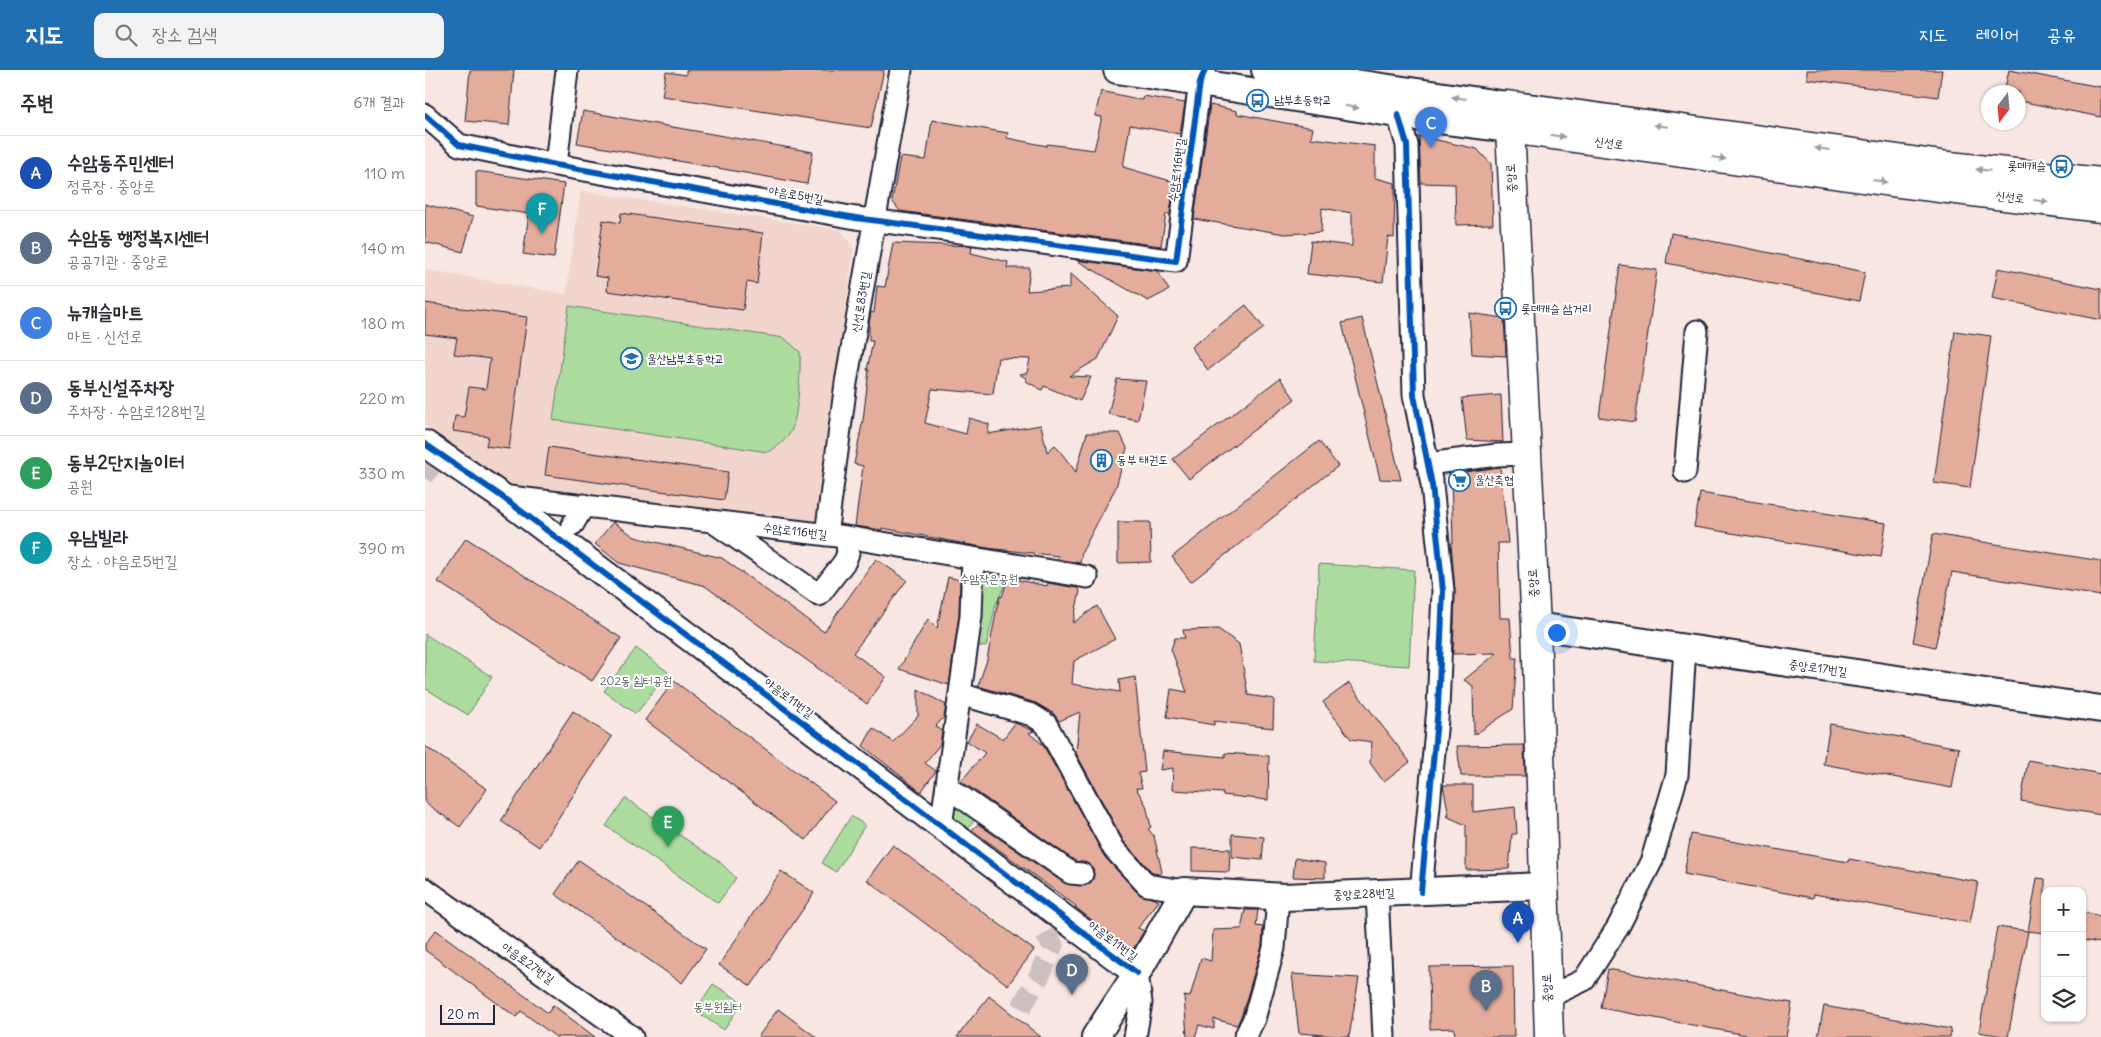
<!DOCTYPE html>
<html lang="ko">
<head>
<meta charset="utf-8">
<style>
	:root { --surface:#fff; --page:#f2f2f3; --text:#2b2b33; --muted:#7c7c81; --line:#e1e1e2; --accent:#1f6fb2 }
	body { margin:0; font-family:Delius,"Poor Story",sans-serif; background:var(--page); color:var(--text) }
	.controls { position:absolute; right:15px; bottom:15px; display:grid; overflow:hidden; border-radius:10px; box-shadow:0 1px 4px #0004 }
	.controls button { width:45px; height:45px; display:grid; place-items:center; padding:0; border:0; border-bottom:1px solid var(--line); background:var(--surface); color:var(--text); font:25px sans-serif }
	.compass { position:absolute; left:1556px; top:15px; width:45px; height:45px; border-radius:50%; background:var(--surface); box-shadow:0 1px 4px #0004; rotate:196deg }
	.scale { position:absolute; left:15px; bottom:12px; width:55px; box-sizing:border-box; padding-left:5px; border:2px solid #22223b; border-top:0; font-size:14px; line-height:18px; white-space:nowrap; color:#22223b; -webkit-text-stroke:4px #fff; paint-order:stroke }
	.you { position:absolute; left:1131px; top:562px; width:18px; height:18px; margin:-12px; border:4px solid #fff; border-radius:50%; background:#1a73e8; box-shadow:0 0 0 8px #1a73e833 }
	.badge { display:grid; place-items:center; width:32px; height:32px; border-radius:50%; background:var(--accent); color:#fff; font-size:16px; font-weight:700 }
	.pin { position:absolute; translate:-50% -41px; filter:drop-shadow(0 1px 2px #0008) }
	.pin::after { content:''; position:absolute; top:26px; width:18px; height:15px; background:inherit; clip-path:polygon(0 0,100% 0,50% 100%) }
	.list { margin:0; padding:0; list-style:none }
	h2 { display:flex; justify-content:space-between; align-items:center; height:65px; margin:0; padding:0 20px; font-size:21px }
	h2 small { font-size:16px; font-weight:400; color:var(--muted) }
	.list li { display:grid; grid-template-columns:32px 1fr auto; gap:15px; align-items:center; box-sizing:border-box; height:75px; padding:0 20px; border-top:1px solid var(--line) }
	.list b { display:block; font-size:19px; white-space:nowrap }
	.list p { margin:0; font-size:16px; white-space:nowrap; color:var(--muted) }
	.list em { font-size:16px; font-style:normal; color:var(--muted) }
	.icon { flex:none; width:28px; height:28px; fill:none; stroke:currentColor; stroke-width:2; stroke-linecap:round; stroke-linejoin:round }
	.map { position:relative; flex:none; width:1676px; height:967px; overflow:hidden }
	header { display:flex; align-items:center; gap:30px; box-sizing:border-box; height:70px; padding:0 25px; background:var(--accent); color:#fff }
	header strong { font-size:24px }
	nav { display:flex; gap:28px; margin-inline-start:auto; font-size:18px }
	.search { width:350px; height:45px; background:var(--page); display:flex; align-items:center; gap:12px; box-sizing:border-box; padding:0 18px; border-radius:10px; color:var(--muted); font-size:19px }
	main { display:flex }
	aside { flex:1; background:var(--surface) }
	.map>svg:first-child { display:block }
	.built { fill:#f1d5cc }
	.green { fill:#abdc9d; stroke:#667f6c }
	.building { fill:#e4ac9b; stroke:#22223b }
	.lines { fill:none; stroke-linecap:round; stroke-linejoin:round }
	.minor-tunnel { stroke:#ccbfc0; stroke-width:21; stroke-dasharray:21 11; stroke-linecap:butt }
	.minor-casing { stroke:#22223b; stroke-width:25 }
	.tertiary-casing { stroke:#22223b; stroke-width:30 }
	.secondary-casing { stroke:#22223b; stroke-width:31 }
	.minor { stroke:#fff; stroke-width:21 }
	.tertiary { stroke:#fff; stroke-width:26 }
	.secondary { stroke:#fff; stroke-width:28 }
	.cycleway-casing { stroke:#fff; stroke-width:9 }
	.cycleway { stroke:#0057b8; stroke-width:6 }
	.oneway { fill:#9c9ca7 }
	.labels { text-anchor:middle; stroke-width:4; stroke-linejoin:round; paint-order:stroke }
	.poi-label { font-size:12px; fill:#22223b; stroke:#fff; text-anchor:start }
	.street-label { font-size:12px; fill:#22223b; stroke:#fff }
	.park-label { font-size:12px; fill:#4b5a58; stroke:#fff }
</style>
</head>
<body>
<header>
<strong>지도</strong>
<div class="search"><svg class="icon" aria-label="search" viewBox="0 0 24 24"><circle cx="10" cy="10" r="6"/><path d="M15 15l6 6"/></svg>장소 검색</div>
<nav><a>지도</a><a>레이어</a><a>공유</a></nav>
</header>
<main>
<aside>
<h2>주변<small>6개 결과</small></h2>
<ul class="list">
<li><span class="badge" style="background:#1a4fb4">A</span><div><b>수암동주민센터</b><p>정류장 · 중앙로</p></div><em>110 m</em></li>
<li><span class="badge" style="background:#5c6f8a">B</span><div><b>수암동 행정복지센터</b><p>공공기관 · 중앙로</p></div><em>140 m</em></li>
<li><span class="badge" style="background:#3f7fe0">C</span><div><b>뉴캐슬마트</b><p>마트 · 신선로</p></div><em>180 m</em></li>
<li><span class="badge" style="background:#5c6f8a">D</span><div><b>동부신설주차장</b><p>주차장 · 수암로128번길</p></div><em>220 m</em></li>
<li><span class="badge" style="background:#2e9e5b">E</span><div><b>동부2단지놀이터</b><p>공원</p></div><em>330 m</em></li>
<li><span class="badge" style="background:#0f9aa8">F</span><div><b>우남빌라</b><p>장소 · 야음로5번길</p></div><em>390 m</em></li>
</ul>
</aside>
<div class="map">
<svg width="1676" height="967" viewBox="0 0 1676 967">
	<rect width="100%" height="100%" fill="#f7e6e1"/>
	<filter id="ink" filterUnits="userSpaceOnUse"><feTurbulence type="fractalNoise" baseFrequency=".02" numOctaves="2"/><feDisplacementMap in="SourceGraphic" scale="10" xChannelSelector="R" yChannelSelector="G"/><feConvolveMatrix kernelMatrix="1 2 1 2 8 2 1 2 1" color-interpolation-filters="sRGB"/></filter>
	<g filter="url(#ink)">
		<path class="built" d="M156 121 416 160 429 179 400 378 393 447 379 457 86 416 0 355V200L141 224Z"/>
		<path class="green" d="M144 236 359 268 375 282C376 299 373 347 366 361 361 371 352 377 343 382L128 350Z
			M548 488 589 495 571 534 561 577 542 574Z
			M894 494 989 500 984 596 889 591Z
			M0 564 67 607 43 645 0 618Z
			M211 578 243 602 211 644 179 621Z
			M522 721 554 743 539 765 516 756Z
			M200 728 296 793 311 808 293 833 181 756Z
			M426 746 440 755 411 802 397 793Z
			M288 914 317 932 299 960 270 941Z"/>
		<path class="building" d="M45 0H89L84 55 40 51Z
			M261 0H459L446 58 237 26 241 2 261 5Z
			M1382 0H1517L1513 27 1382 9Z
			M1584 0 1676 17V47L1594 31V22H1579Z
			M676 21 717 30 718 26 760 33 755 64 705 55 698 97 749 112 745 144H741L736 176 475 141 467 131 475 87 501 90 507 50 583 63 582 68 622 76V74L669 80 677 47 670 46Z
			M785 35 812 41V44L888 58 886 68 950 76V108L970 113 969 168 963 167 958 212 882 204 886 171 927 176V143L897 138 896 162 860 164 769 149Z
			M158 41 388 82 382 114 152 73Z
			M994 66 1052 79 1066 94 1068 154 1031 155 1030 114 996 113Z
			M51 101 139 114 129 188 98 184 104 144 51 136Z
			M0 134 48 147 38 182 0 172Z
			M196 143 338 163 332 214 322 212 318 240 182 221 183 208 170 206 178 150 195 153Z
			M1246 163 1440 202 1434 231 1241 193Z
			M468 173 547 176 546 183 583 192 582 198H605L602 221 645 218V203L693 246 673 289 644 306 666 307 655 331 619 316 617 320 601 311V308L594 304 602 303 605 289 573 288 568 324 507 319 500 353 541 364 544 348 564 354 563 364 616 355 622 382 630 375 651 402 662 363H695L702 378 691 417 657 482 655 493 632 489 634 486 562 478 457 458V460L430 456 438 396 429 394 438 350 444 300H442L448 271H444V253L446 242 449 243 452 216 460 217Z
			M651 190 732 201 744 220 723 231Z
			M1195 195 1232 200 1210 352 1174 347Z
			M1573 198 1676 219V250L1567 228Z
			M0 233 102 247 84 379 61 376 63 366 28 361 30 346 39 347 44 317 61 319 65 289 29 284 32 268 0 264Z
			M821 235 839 258 783 300 766 277Z
			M1044 243 1079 248 1081 286 1047 284Z
			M937 248 976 410 955 409 917 253Z
			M1530 261 1566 266 1545 418 1509 413Z
			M855 308 870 329 764 409 748 389Z
			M692 309 721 311 713 350 683 344Z
			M1076 325 1078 372 1042 370 1037 328Z
			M894 371 913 396 766 512 747 487Z
			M124 377 303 402 299 430 120 405Z
			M1075 397 1083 473H1073L1075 548H1085L1088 588H1092L1088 639 1049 665 1048 616 1039 610 1072 583 1028 584 1030 521 1026 473H1028L1026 404Z
			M1275 423 1461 453 1456 487 1269 457Z
			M188 452 210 467 297 488 399 562 451 489 482 510 428 583 461 607 442 634 280 516 194 493 170 474Z
			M693 452H725L726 492 693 493Z
			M1508 464 1676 491V526L1527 502 1510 577 1488 572Z
			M41 468 196 568 167 611 13 512Z
			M523 507 535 510 534 545 524 615 474 599 503 549 512 558Z
			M583 508 622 516 623 513 652 518 655 521 648 553 672 536 690 569 649 591 647 614 695 622 694 610 710 607 720 702 713 703 717 718H711L721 735 726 757 723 759 729 766 737 802 734 804 728 803 699 772 651 683 655 642 634 651 628 643 611 633 553 616 562 590 572 537 575 526 577 527Z
			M793 559 814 574 823 625 849 629 848 658 789 651V655L742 647 746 619 762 622 746 579 750 568H760L758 560Z
			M249 611 410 731 381 770 220 650Z
			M924 613 985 692 959 712 945 693 947 672 926 669 898 632Z
			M493 619 521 635 519 647 511 656 517 661 515 674 500 693 511 701 496 722 438 676 448 658 468 672 493 646Z
			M148 641 187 667 114 777 76 751Z
			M590 653 609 661 604 663 618 675 680 787 713 823 734 831 713 858 719 861 707 881 650 837 651 836 547 760 553 754 639 813 656 816 667 811 669 805 665 794 650 791 536 711 560 683 542 671 552 654 578 669Z
			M1405 654 1534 678 1527 718 1398 694Z
			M1099 675 1100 706H1036L1032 676Z
			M0 676 62 719 35 757 0 733Z
			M738 681 800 687V683L844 686 843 730 797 725 798 723 747 720 748 698 735 700Z
			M1603 690 1676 704V745L1596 731Z
			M1018 715H1048V742L1090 737 1092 764H1087L1084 799 1041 800V755L1021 746 1024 745Z
			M807 764 839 767 837 790 807 787Z
			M1266 764 1423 792 1424 789 1553 812 1545 853 1389 824 1388 828 1259 804Z
			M468 775 609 880 583 915 442 810Z
			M767 778 805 779 804 802 767 801Z
			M870 788 900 793V808L868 807Z
			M154 790 281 879 257 913 130 824Z
			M356 801 389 823 326 916 294 895Z
			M1612 808 1620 809V863L1603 861Z
			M820 840H833L831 856 838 857 837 876 817 944 812 955 789 949V959L774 955 770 967H762L759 926 765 927 776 888 786 891 788 860 816 859Z
			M1657 842 1676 846V873L1657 870Z
			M1572 857 1603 861 1583 967 1554 962Z
			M11 860 123 943 128 935 170 967H131L96 941 91 947 0 880V874Z
			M1088 896 1089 967H1030L1029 958 1005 959 1004 897Z
			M1183 899 1367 933 1361 967H1332L1176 938Z
			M867 904 934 908 924 967 874 963Z
			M564 926 616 967H532Z
			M1399 936 1526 959 1525 967H1393Z
			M353 939 391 967H333Z"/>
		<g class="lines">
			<path class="minor-tunnel" d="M0 395 13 404
				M596 938 616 903 628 875 619 862"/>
			<defs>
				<path id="minor" d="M973 44 982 75 989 325 1007 415 1018 521 1013 638 996 822
					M0 45 34 75 131 95 431 148 751 191 775 12 780 0
					M131 95 142 0
					M1002 394 1072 385 1102 384
					M1260 402 1272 261
					M76 426 421 467 662 507
					M290 453 394 525 420 491 423 483 421 467
					M148 454 159 435
					M401 465 421 313 476 0
					M535 624 607 645 621 654 689 779 722 815 759 821
					M522 717 646 803 657 804
					M516 756 546 546 548 488
					M0 819 207 967
					M952 823 959 967
					M1123 927 1159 910 1193 857 1227 790 1252 705 1260 578
					M710 967 716 933 712 903
					M820 967 829 949 849 878 853 827"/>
				<path id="tertiary" d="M692 0 991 47 1085 59
					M840 0 1082 35
					M0 374 76 426 712 903
					M1111 556 1676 639
					M670 967 712 903 759 821 860 827 1119 816"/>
				<path id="secondary" d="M1082 35 1524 96 1676 112
					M1124 967 1111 556 1085 59 1473 113 1676 138"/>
			</defs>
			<use href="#minor" class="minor-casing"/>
			<use href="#tertiary" class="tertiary-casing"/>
			<use href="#secondary" class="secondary-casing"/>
			<use href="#minor" class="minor"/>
			<use href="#tertiary" class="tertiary"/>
			<use href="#secondary" class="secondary"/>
			<defs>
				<path id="cycleway" d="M973 44 982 75 989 325 1007 415 1018 521 1013 638 996 822
					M0 45 34 75 131 95 431 148 751 191 775 12 780 0
					M0 374 76 426 712 903"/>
			</defs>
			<use href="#cycleway" class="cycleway-casing"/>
			<use href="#cycleway" class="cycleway"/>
		</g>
		<defs><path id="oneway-solid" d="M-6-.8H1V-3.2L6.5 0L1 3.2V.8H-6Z" transform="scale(1.25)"/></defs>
		<g class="oneway">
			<use href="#oneway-solid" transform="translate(1034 28) rotate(-172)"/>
			<use href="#oneway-solid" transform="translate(927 37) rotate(9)"/>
			<use href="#oneway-solid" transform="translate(1236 56) rotate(-172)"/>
			<use href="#oneway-solid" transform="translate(1133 66) rotate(8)"/>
			<use href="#oneway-solid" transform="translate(1397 79) rotate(-172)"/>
			<use href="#oneway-solid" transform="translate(1294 88) rotate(8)"/>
			<use href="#oneway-solid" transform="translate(1558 100) rotate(-174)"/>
			<use href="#oneway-solid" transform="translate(1455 111) rotate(8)"/>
			<use href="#oneway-solid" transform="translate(1616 131) rotate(7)"/>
		</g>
	</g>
	<defs>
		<symbol id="bus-ring" viewBox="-11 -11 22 22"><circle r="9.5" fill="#fff" stroke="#1f6fb2" stroke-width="1.5"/><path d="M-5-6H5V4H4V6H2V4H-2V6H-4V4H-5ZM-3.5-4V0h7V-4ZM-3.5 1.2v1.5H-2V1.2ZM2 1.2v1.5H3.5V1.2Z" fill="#1f6fb2"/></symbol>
		<symbol id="school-ring" viewBox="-11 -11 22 22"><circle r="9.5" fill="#fff" stroke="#1f6fb2" stroke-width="1.5"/><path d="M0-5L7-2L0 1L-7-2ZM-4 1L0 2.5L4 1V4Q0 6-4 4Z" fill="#1f6fb2"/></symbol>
		<symbol id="building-ring" viewBox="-11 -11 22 22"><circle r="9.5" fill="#fff" stroke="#1f6fb2" stroke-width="1.5"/><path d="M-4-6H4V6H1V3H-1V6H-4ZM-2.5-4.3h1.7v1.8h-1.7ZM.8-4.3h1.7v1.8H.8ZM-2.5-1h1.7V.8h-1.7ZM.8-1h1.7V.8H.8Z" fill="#1f6fb2"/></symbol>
		<symbol id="supermarket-ring" viewBox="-11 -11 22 22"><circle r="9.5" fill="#fff" stroke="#1f6fb2" stroke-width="1.5"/><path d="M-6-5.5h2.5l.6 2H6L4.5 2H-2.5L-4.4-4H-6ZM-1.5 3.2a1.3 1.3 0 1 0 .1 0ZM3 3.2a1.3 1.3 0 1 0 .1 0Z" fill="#1f6fb2"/></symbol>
	</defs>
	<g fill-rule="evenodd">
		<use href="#bus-ring" x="820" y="18" width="25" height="25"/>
		<use href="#bus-ring" x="1624" y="84" width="25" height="25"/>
		<use href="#bus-ring" x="1068" y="226" width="25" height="25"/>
		<use href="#school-ring" x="194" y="276" width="25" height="25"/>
		<use href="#building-ring" x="664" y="378" width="25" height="25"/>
		<use href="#supermarket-ring" x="1022" y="398" width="25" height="25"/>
	</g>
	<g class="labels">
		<g class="poi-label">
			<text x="849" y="34">남부초등학교</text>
			<text x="1621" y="100" text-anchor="end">롯데캐슬</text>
			<text x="1096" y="243">롯데캐슬 삼거리</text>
			<text x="222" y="293">울산남부초등학교</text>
			<text x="692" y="394">동부 태권도</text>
			<text x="1050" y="414">울산축협</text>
		</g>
		<g class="street-label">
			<text transform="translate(1184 73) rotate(8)" y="4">신선로</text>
			<text transform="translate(752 100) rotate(-82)" y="4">수암로116번길</text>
			<text transform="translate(1086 108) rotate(-93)" y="4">중앙로</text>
			<text transform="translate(371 125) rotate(10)" y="4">야음로5번길</text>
			<text transform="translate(1585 127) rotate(7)" y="4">신선로</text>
			<text transform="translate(436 232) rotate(-80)" y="4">신선로83번길</text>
			<text transform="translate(370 461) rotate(7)" y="4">수암로116번길</text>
			<text transform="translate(1108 513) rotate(-93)" y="4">중앙로</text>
			<text transform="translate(1393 598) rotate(8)" y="4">중앙로17번길</text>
			<text transform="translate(364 628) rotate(37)" y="4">야음로11번길</text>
			<text transform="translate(939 824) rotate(-2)" y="4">중앙로28번길</text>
			<text transform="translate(688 871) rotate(37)" y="4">야음로11번길</text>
			<text transform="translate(103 893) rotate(36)" y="4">야음로27번길</text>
			<text transform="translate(1122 918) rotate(-92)" y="4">중앙로</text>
		</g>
		<g class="park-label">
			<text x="564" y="513">수암작은공원</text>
			<text x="211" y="615">202동 쉼터공원</text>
			<text x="293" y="941">동부원쉼터</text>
		</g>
	</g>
</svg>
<div class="controls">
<button>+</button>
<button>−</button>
<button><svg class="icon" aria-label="layers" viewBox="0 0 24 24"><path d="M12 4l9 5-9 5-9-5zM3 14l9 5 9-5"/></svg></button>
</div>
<svg class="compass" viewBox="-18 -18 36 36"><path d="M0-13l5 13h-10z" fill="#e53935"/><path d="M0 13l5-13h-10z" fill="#7c7c81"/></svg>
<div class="scale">20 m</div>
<div class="you"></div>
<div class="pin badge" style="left:1093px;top:873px;background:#1a4fb4">A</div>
<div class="pin badge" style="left:1061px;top:941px;background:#5c6f8a">B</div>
<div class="pin badge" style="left:1006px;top:78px;background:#3f7fe0">C</div>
<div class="pin badge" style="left:647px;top:925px;background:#5c6f8a">D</div>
<div class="pin badge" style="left:243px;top:777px;background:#2e9e5b">E</div>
<div class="pin badge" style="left:117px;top:164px;background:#0f9aa8">F</div>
</div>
</main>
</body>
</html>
